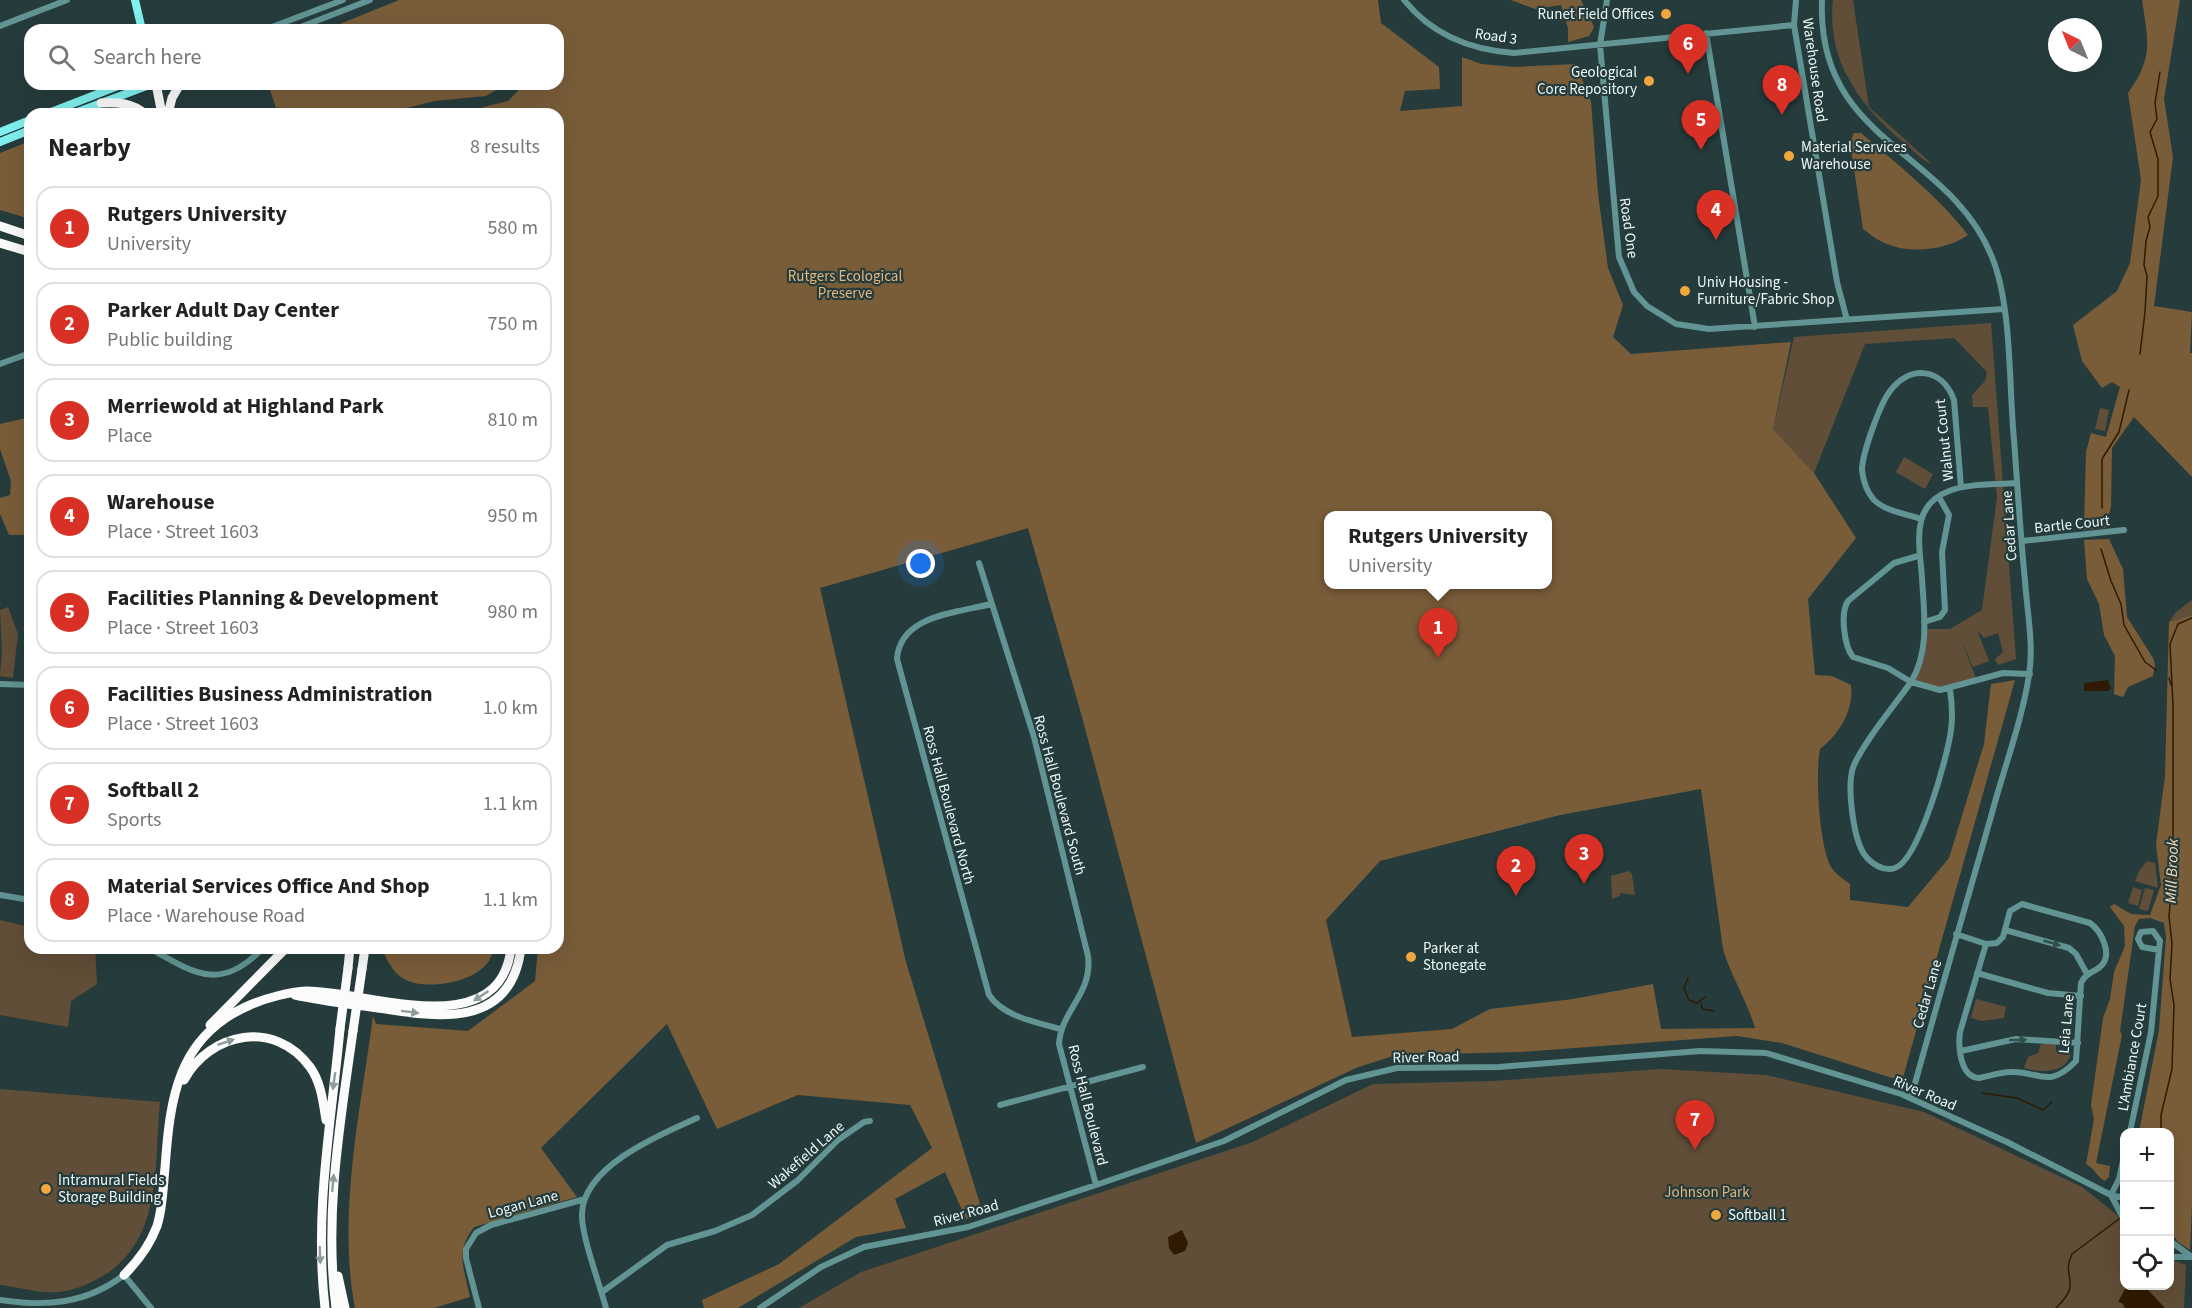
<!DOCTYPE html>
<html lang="en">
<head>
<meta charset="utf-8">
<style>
	:root { --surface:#fff; --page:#f2f2f2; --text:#222; --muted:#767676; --line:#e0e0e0; --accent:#d93025 }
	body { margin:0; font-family:"Source Sans 3",sans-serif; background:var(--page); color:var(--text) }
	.controls { position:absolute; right:18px; bottom:18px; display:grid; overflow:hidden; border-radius:12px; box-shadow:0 6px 24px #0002 }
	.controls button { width:54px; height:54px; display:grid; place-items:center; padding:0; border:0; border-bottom:2px solid var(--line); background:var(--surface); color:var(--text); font:30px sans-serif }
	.compass { position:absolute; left:2048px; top:18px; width:54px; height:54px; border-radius:50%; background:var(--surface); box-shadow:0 6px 24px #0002; rotate:317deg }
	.you { position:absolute; left:921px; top:564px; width:21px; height:21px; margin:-15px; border:4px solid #fff; border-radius:50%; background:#1a73e8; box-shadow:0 0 0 9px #1a73e833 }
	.badge { display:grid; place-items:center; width:39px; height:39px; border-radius:50%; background:var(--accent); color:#fff; font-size:20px; font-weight:700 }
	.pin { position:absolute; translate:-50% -50px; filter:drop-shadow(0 2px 3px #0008) }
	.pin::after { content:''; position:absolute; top:32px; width:21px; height:18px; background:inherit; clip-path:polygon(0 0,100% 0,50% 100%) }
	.popup { position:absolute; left:1324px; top:511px; width:228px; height:78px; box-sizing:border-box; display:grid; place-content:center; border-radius:12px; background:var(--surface); filter:drop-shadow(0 2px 4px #0005); font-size:20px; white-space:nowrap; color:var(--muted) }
	.popup b { font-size:22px; color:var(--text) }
	.popup::after { content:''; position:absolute; left:50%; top:100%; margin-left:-12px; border:12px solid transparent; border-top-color:var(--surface) }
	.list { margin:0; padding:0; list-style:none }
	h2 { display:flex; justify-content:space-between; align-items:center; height:78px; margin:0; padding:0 24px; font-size:26px }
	h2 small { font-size:20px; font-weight:400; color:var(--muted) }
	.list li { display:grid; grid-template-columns:39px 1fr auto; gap:18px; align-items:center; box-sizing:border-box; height:84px; margin:0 12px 12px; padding:0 12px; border:2px solid var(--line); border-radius:18px }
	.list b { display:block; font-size:22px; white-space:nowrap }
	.list p { margin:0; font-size:20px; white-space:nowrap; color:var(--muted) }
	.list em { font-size:20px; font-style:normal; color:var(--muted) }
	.icon { flex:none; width:33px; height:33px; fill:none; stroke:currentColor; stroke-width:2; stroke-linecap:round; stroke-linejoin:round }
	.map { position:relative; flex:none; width:2192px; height:1308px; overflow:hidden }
	.search { position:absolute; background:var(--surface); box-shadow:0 6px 24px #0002; left:24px; top:24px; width:540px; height:66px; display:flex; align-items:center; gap:15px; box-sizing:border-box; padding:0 21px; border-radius:18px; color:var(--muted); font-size:22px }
	.panel { position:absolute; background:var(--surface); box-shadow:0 6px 24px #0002; left:24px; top:108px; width:540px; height:846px; border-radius:18px }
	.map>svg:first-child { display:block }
	.green { fill:#614e38 }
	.forest { fill:#795d39; fill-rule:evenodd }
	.water { fill:#2f1b01 }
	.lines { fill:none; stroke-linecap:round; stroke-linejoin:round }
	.stream { stroke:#2f1b01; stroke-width:1.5 }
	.minor { stroke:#619493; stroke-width:6 }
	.major { stroke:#7ff1ef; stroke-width:8 }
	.highway { stroke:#fbfbfb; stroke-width:9 }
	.highway-bridge { stroke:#fbfbfb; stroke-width:9 }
	.oneway { fill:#324e4d }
	.oneway2 { fill:#909c9c }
	.poi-dot { fill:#efa73e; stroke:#263c3c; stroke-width:2 }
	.labels { text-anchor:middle; stroke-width:4.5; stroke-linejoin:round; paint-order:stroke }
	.poi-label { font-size:15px; fill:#ebf8f7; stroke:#263c3c; text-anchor:start }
	.street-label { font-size:15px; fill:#ebf8f7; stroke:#263c3c }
	.park-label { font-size:15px; fill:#e5b67c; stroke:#263c3c }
	.water-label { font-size:16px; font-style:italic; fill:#fcdfbc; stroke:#263c3c }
</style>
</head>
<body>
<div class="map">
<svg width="2192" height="1308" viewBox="0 0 2192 1308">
	<rect width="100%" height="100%" fill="#263c3c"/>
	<path class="green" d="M1833 0H1853L1869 107 1932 164C1922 161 1912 149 1903 142 1860 106 1826 60 1833 0Z
		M1991 323 2016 659 1998 665 1995 659 2003 652 1998 633 1984 638 1977 630 1989 661 1973 667 1960 636 1977 681 1950 689 1911 682 1916 673 1924 629H1950L1982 610 1997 497 1988 407H1973L1972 395 1985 381 1987 372 1954 338 1865 344 1814 473 1773 429 1794 337Z
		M2100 408 2109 410 2105 431 2095 429Z
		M1904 457 1933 474 1925 489 1896 472Z
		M2192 600V615L2169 622 2176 612Z
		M8 607 18 634 13 678 0 676 2 653 0 610Z
		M2147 861 2155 863 2158 888 2135 881 2139 871Z
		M1629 871 1632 875 1635 895 1620 893V896L1612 899 1611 876Z
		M2133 887 2142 890 2138 906 2128 903Z
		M2145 888 2154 890 2148 911 2139 909Z
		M0 920 30 927V948H95L97 984 71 1001 68 1027 0 1015Z
		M1976 999 2006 1007 2004 1018 1982 1021 1971 1018Z
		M2041 1044H2056V1051L2071 1053C2066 1074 2041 1073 2024 1068L2028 1057 2038 1053Z
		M1661 1069 1766 1075 1924 1112 2082 1187 2116 1214 2124 1226V1286H2170V1259L2186 1265 2184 1308H799L861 1272 1253 1142 1373 1084 1493 1081Z
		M0 1089 160 1102C154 1164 163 1237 106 1274 91 1283 77 1290 59 1292 41 1294 18 1287 0 1285Z"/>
	<path class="forest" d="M399 0H1378L1381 23 1439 67 1440 89 1405 91 1400 111 1462 106V57L1481 64 1516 67 1576 64 1591 102 1598 194 1608 268 1623 305 1613 337 1631 354 1791 342 1773 429 1814 473 1856 538 1808 599 1815 675 1832 676 1851 685C1854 711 1839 734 1820 749 1815 774 1819 841 1830 865 1834 873 1843 879 1850 884V900L1908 907 1949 858 1984 744 1991 684 2015 680 1902 1081 1782 1043 1737 1036 1521 1052 1396 1055 1356 1068 1196 1143 1082 717 1028 528 820 588 906 962 983 1214 966 1219 945 1172 895 1199 906 1228 856 1237 738 1308H704L702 1300 779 1264 932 1148 910 1105 798 1095 717 1129 667 1024 541 1148 577 1197 474 1227C455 1252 464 1268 470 1297L434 1308H355C337 1215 361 1108 373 1016L376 1024 468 1031 535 981 538 948H558V114H456L508 101 525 84H558V30H325ZM1328 516H1547V584H1328ZM1701 789 1723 949C1731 977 1747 1000 1755 1028L1661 1029 1653 984 1573 999 1490 1009 1452 1029 1352 1037 1326 920 1380 861 1560 815Z
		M1511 0H1581L1594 27 1589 36 1568 42V28L1561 5 1535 9Z
		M2142 0H2180L2164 99 2173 157 2154 306 2192 312 2190 353H2192V477L2134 417 2112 448 2111 507 2105 528 2084 530 2086 452 2091 433 2106 437 2120 387 2112 382 2102 388 2082 361 2073 325 2117 291 2130 263 2141 180 2128 93C2154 57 2148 41 2142 0Z
		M268 84H506L486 96 435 101 382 114H278Z
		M1854 133H1861C1898 165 1938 196 1968 235 1947 250 1911 254 1887 244 1878 241 1870 234 1863 229L1850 142Z
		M30 141V219L0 210V153Z
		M30 417V532L24 535H9L0 514V498L10 495 11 481 0 449V424Z
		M2109 539 2123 569 2127 617 2153 658 2155 665 2153 676 2128 687 2123 697 2114 694 2115 656 2104 635 2099 604 2087 579 2084 540Z
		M2192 615V1204L2190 1250 2178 1242 2170 1231V1132H2139L2159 1030 2166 937 2164 923 2150 918 2139 919 2135 926 2120 1031 2122 1035 2096 1163 2110 1166 2109 1177 2105 1181C2097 1177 2095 1169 2086 1164L2094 1119 2091 1105 2103 1018 2110 999 2114 972 2125 946 2124 926 2110 907 2114 904 2131 914 2150 915 2161 885 2156 845 2165 776 2169 622Z
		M493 948C492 980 432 991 408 981 394 975 387 961 382 949Z"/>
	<path class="water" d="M2108 680 2111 688 2108 691H2084V683Z
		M1182 1230 1188 1243 1185 1251 1174 1255 1169 1248 1168 1237Z
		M2137 1286 2148 1290 2165 1308H2125L2122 1303 2118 1302 2125 1289Z"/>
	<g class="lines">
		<path class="stream" d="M2140 354 2145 312 2147 276 2144 265 2146 241 2150 227 2148 217 2158 196V159L2150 132 2157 119 2155 103 2160 72
			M2102 508V459L2119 432 2129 390
			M2101 549 2111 581 2121 604 2124 625 2145 662 2156 670
			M28 558 30 557
			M2169 678 2171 685
			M1688 978 1684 989 1689 1000 1697 1003 1705 997
			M1701 1002 1702 1009 1714 1011
			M1982 1093 2017 1098 2043 1110 2052 1102
			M2161 1132V1115L2172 1069 2174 1005 2170 979 2172 944 2169 916 2173 870V705L2170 644 2178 624 2192 618
			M2056 1308C2084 1281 2060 1279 2072 1254L2119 1219"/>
		<path class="minor" d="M1404 0C1432 35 1470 50 1514 53L1794 25
			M1607 0 1600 45 1619 257 1634 292 1647 306 1676 324 1709 329 2004 309
			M1796 0 1794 25 1837 282 1847 320
			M1822 0C1816 143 1949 149 1992 257 2011 304 2009 376 2013 427 2017 478 2020 530 2025 581 2027 611 2034 645 2029 675 2022 721 2004 768 1992 813 1965 908 1937 1003 1911 1098
			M0 26 67 0
			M264 30 343 0
			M293 30 370 0
			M1706 33 1755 327
			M0 364 30 353
			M1921 519C1906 514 1885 511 1874 500 1867 492 1863 480 1862 470 1862 454 1880 404 1890 391 1911 364 1942 368 1954 400L1961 487
			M2022 541 2124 530
			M1918 556 1894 563 1848 601C1840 613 1844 646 1853 657L1888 668 1911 682C1930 651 1924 613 1922 578 1920 546 1909 506 1949 491 1969 483 1996 485 2017 483
			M979 563 1034 737 1088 956C1093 994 1061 1010 1059 1044L1096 1185
			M991 604C956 613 900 615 897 659L989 995C1004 1017 1036 1022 1060 1029
			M1924 622 1940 617 1945 610 1942 552 1949 515 1939 497
			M0 684 30 685
			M1950 689C1952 703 1953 716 1951 730 1948 755 1919 860 1895 868 1884 872 1871 864 1864 854 1853 837 1846 783 1854 765 1866 739 1894 706 1911 682L1940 690 2003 673 2030 674
			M0 895 30 900
			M2005 930 2069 948 2076 954 2087 974
			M1956 934 1986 944 1997 943 2003 937 2010 911 2022 904 2090 923C2101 931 2114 955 2100 967 2092 973 2086 973 2081 983L2076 1061C2048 1090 2040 1071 2011 1072 2001 1072 1989 1076 1979 1078 1960 1077 1958 1047 1960 1032L1986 944
			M149 948C195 974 221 992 263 948
			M1977 973 2048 993 2081 996
			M1961 1051 2016 1039 2078 1043
			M1000 1105 1143 1067
			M2130 1132 2151 1032 2159 950 2160 941 2153 931 2141 932 2138 939 2142 947 2159 950
			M2111 1195 2119 1179 2124 1156
			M2111 1195 2124 1220
			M2170 1241 2192 1257
			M2170 1257H2191
			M602 1292 667 1245 715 1231 752 1215 798 1180 838 1140 864 1122 870 1121
			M0 1300C46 1307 86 1304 124 1275L151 1308
			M479 1308 466 1258V1249L476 1233 491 1225 585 1199
			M606 1308C600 1285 581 1235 582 1214 583 1166 661 1134 697 1118
			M760 1308 821 1267 864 1247 968 1227 1096 1185 1224 1141 1346 1080 1397 1068 1499 1067 1700 1051 1766 1053 1901 1094 2007 1142 2111 1195 2124 1198"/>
		<path class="major" d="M135 0 142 30
			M46 114 123 84
			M72 114 152 84
			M0 132 30 120
			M0 142 30 130"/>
		<path class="highway" d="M156 84 162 114
			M101 103C118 102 132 103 145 114
			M168 114 172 98 180 84
			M0 226 30 236
			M0 243 30 252
			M348 968 350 948
			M362 969 365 948
			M295 995C322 1001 350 1004 378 1008 436 1017 511 1030 521 948
			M210 1025 286 948
			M184 1080C210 1032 275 1019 310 1067 321 1082 323 1102 326 1120
			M124 1275C138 1261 150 1245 157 1226 163 1207 163 1187 165 1168 170 1099 177 1036 250 1005 266 998 289 992 307 991 367 991 500 1045 511 948
			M338 1276 345 1308
			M325 1308C314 1212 331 1125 340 1029
			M336 1308C324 1215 340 1124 353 1031"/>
		<path class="highway-bridge" d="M340 1029 348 968
			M353 1031 362 969"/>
	</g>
	<defs><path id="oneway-solid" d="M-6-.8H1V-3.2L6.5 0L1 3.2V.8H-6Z" transform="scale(1.5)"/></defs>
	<g class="oneway">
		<use href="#oneway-solid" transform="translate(2052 943) rotate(16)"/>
		<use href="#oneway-solid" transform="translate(2018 1040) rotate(-1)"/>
	</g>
	<g class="oneway2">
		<use href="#oneway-solid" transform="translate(481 996) rotate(147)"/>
		<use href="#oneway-solid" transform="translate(410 1012) rotate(7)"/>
		<use href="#oneway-solid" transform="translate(226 1042) rotate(-18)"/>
		<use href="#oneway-solid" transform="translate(334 1081) rotate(98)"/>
		<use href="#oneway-solid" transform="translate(333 1183) rotate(-85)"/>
		<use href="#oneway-solid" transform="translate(320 1255) rotate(88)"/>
	</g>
	<g class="poi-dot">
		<circle cx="1666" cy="14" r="6"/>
		<circle cx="1649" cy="81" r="6"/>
		<circle cx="1789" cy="156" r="6"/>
		<circle cx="1685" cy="291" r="6"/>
		<circle cx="1411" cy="957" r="6"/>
		<circle cx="46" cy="1189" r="6"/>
		<circle cx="1716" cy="1215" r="6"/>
	</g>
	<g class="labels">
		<g class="poi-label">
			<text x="1654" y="19" text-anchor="end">Runet Field Offices</text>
			<text x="1637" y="77" text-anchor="end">Geological<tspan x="1637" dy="17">Core Repository</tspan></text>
			<text x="1801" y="152">Material Services<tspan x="1801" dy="17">Warehouse</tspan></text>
			<text x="1697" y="287">Univ Housing -<tspan x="1697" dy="17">Furniture/Fabric Shop</tspan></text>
			<text x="1423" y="953">Parker at<tspan x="1423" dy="17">Stonegate</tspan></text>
			<text x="58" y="1185">Intramural Fields<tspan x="58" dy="17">Storage Building</tspan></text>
			<text x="1728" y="1220">Softball 1</text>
		</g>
		<g class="street-label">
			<text transform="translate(1496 36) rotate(8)" y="5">Road 3</text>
			<text transform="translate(1815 70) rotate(82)" y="5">Warehouse Road</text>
			<text transform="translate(1629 228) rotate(82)" y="5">Road One</text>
			<text transform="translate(1944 440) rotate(-96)" y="5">Walnut Court</text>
			<text transform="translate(2072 524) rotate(-6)" y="5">Bartle Court</text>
			<text transform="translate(2009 526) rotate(-94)" y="5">Cedar Lane</text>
			<text transform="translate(1060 795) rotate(75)" y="5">Ross Hall Boulevard South</text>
			<text transform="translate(949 805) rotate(75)" y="5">Ross Hall Boulevard North</text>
			<text transform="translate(1927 994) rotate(-74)" y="5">Cedar Lane</text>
			<text transform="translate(2066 1024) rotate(-85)" y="5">Leia Lane</text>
			<text transform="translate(1426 1057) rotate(-1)" y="5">River Road</text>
			<text transform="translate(2132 1057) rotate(-80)" y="5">L'Ambiance Court</text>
			<text transform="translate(1925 1093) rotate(23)" y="5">River Road</text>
			<text transform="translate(1088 1105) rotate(76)" y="5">Ross Hall Boulevard</text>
			<text transform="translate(806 1155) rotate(-41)" y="5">Wakefield Lane</text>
			<text transform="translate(523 1204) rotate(-15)" y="5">Logan Lane</text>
			<text transform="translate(966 1213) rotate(-15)" y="5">River Road</text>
		</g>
		<g class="park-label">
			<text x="845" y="281">Rutgers Ecological<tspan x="845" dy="17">Preserve</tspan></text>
			<text x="1707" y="1197">Johnson Park</text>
		</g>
		<g class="water-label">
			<text transform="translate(2171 871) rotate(-88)" y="6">Mill Brook</text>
		</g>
	</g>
</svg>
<div class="controls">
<button>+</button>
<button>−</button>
<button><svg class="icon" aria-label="locate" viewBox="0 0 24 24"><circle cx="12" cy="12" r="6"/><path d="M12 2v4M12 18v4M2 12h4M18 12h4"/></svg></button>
</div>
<svg class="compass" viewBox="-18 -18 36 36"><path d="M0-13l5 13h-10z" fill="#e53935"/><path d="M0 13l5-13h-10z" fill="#767676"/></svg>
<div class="you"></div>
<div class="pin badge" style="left:1438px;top:658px">1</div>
<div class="popup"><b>Rutgers University</b>University</div>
<div class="pin badge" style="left:1516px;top:896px">2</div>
<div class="pin badge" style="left:1584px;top:884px">3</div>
<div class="pin badge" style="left:1716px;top:240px">4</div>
<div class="pin badge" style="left:1701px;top:150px">5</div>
<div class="pin badge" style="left:1688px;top:74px">6</div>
<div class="pin badge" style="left:1695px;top:1150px">7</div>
<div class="pin badge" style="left:1782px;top:115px">8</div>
<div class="search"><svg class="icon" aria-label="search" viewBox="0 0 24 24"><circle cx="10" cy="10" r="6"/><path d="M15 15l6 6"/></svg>Search here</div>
<section class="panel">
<h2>Nearby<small>8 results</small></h2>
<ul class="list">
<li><span class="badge">1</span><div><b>Rutgers University</b><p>University</p></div><em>580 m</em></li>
<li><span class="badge">2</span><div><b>Parker Adult Day Center</b><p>Public building</p></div><em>750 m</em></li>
<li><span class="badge">3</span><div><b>Merriewold at Highland Park</b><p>Place</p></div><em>810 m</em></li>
<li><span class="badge">4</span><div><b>Warehouse</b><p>Place · Street 1603</p></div><em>950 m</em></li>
<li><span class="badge">5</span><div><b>Facilities Planning &amp; Development</b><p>Place · Street 1603</p></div><em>980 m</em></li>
<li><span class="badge">6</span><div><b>Facilities Business Administration</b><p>Place · Street 1603</p></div><em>1.0 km</em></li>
<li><span class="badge">7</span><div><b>Softball 2</b><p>Sports</p></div><em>1.1 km</em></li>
<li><span class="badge">8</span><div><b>Material Services Office And Shop</b><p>Place · Warehouse Road</p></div><em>1.1 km</em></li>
</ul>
</section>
</div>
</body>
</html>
